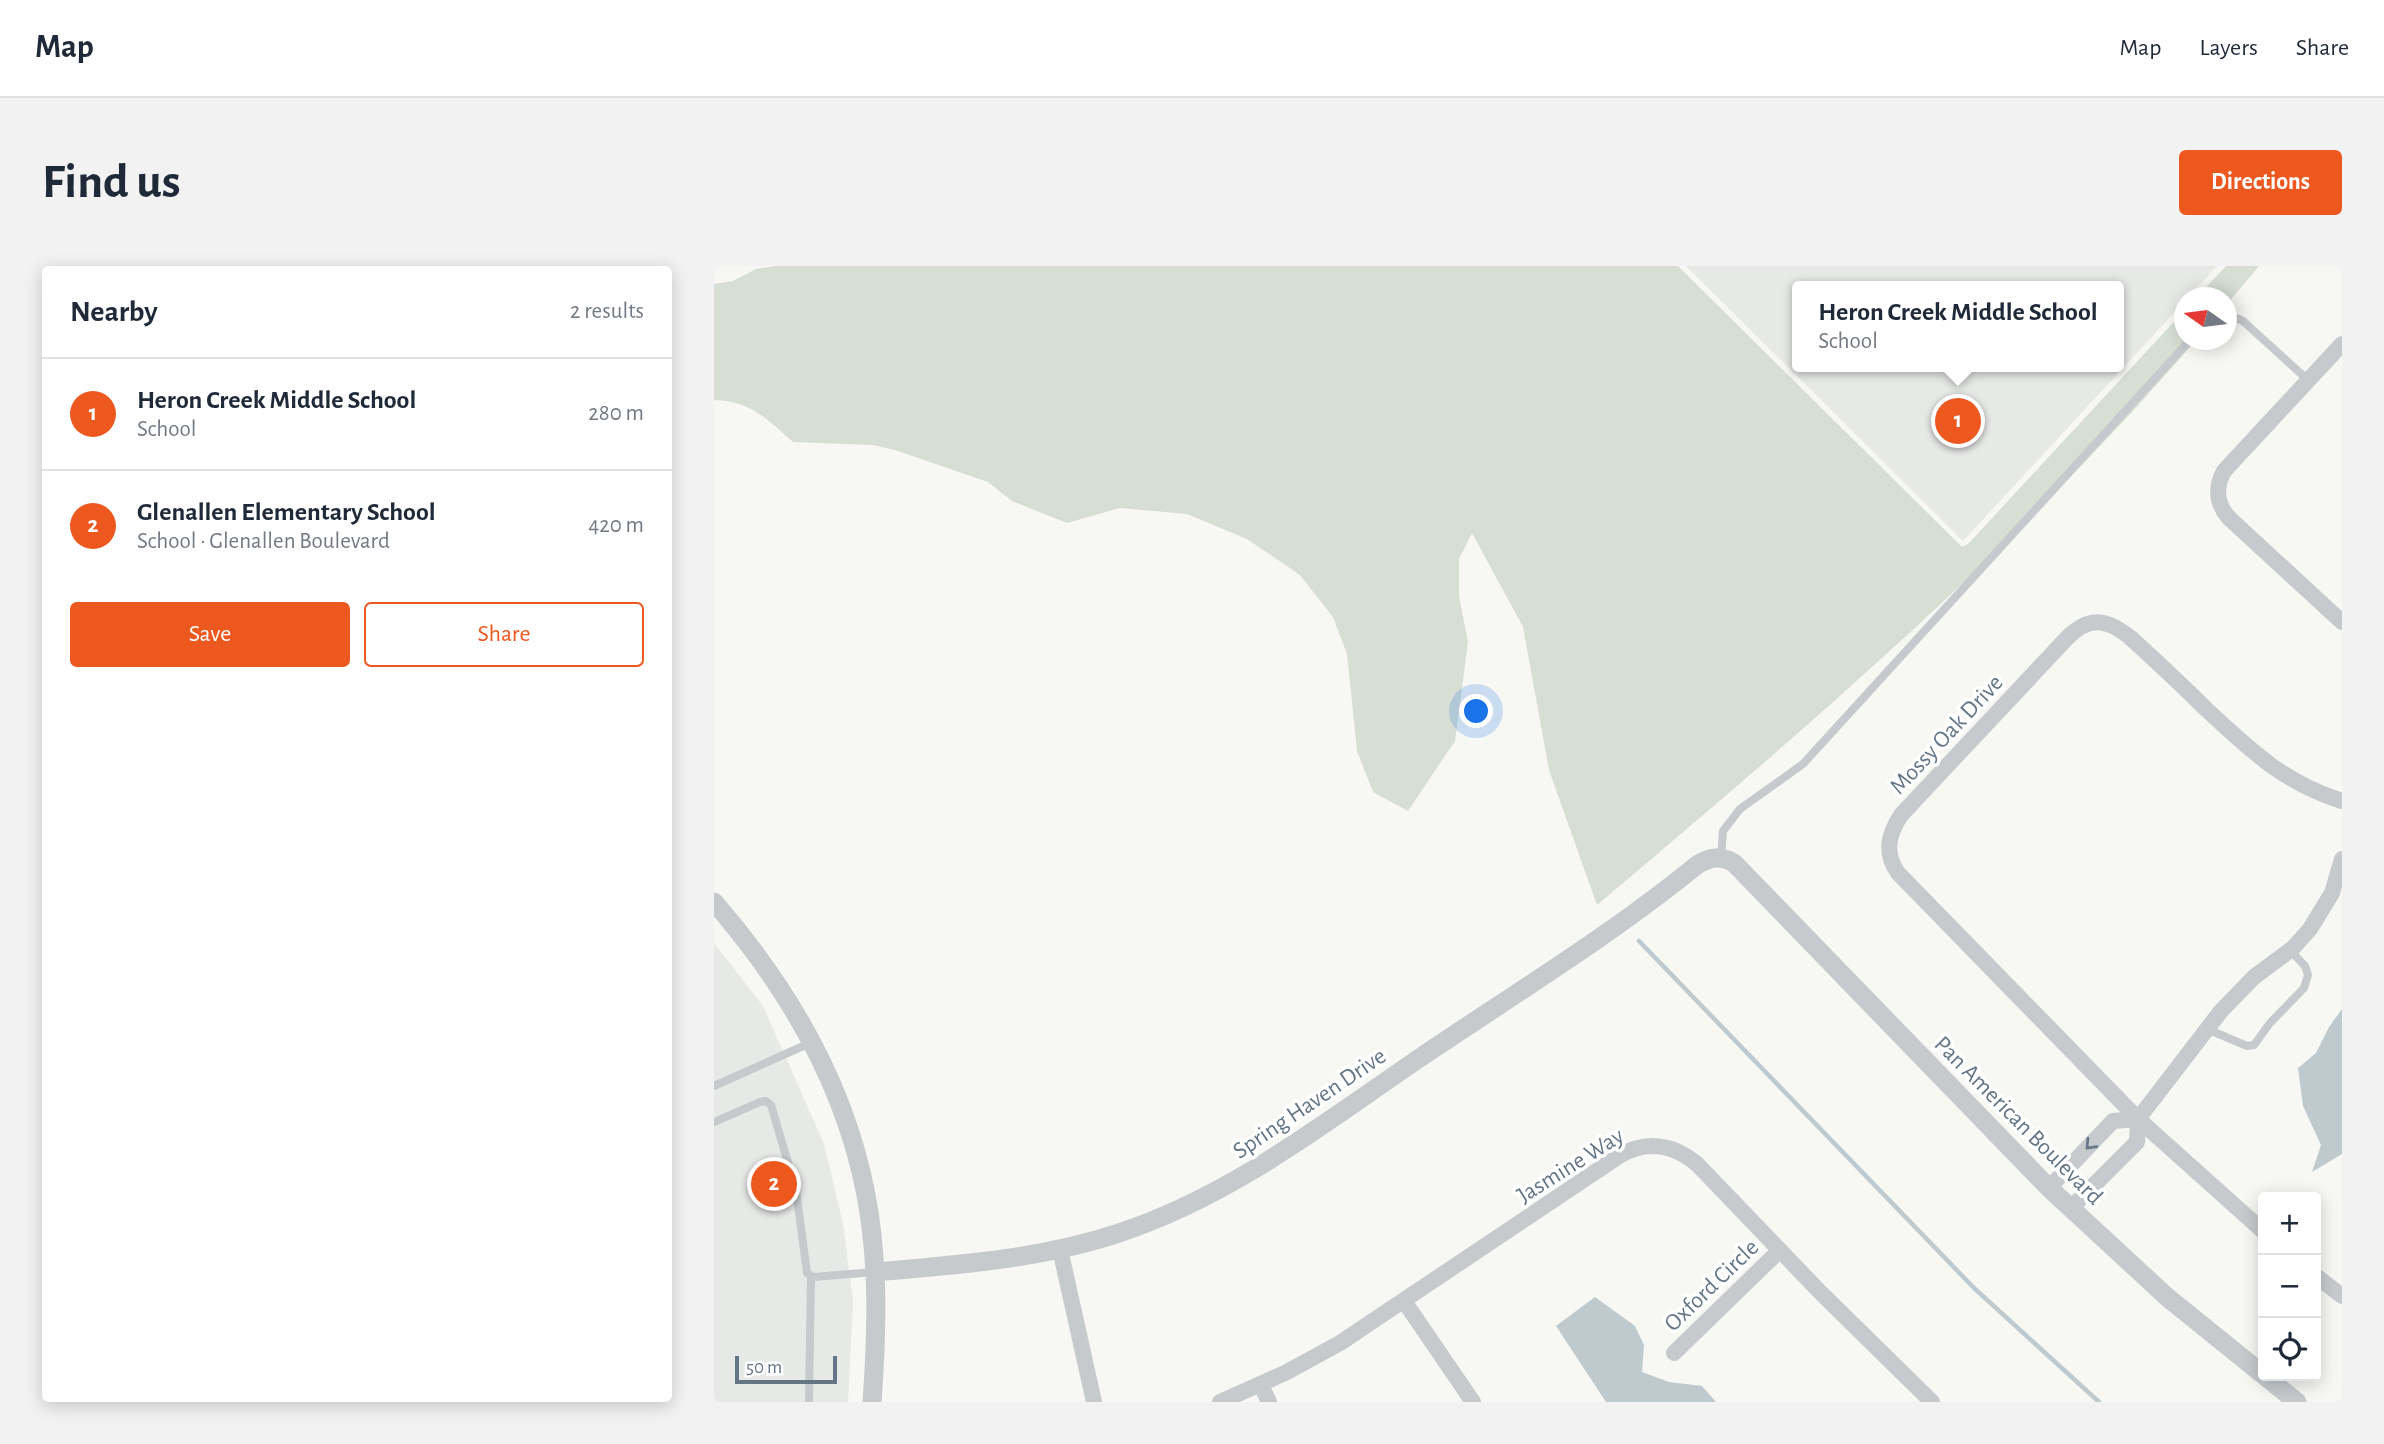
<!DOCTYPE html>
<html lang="en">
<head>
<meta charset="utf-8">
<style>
	:root { --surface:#fff; --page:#f2f2f3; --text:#1f2937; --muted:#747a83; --line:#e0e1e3; --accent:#ed581e }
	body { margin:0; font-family:"Alegreya Sans",sans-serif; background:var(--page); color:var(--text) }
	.controls { position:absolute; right:21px; bottom:21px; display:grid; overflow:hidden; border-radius:7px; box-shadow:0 4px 18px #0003 }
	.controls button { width:63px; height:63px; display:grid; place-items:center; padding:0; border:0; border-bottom:2px solid var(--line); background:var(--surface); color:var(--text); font:35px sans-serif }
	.compass { position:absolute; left:1460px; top:21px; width:63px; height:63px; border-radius:50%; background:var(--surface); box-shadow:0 4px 18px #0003; rotate:284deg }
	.scale { position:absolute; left:21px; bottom:18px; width:102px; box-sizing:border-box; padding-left:7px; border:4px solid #647586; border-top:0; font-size:19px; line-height:24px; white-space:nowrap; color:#647586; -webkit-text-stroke:5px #fff; paint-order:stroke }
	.you { position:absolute; left:763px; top:446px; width:24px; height:24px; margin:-18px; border:5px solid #fff; border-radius:50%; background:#1a73e8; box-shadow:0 0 0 10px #1a73e833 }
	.badge { display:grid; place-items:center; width:46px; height:46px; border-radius:50%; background:var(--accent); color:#fff; font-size:23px; font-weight:700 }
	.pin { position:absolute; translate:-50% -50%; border:4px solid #fff; box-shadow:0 2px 7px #0006 }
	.popup { position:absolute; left:1078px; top:15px; width:332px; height:91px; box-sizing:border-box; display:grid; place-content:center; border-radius:7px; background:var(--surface); filter:drop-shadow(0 2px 5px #0005); font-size:23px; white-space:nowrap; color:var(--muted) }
	.popup b { font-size:26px; color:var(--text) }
	.popup::after { content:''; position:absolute; left:50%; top:100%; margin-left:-14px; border:14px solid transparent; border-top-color:var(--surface) }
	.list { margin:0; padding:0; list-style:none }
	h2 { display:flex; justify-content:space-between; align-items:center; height:91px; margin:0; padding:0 28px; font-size:30px }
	h2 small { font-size:23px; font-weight:400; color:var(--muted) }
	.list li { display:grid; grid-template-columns:46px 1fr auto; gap:21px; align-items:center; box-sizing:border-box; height:112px; padding:0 28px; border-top:2px solid var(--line) }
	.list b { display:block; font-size:26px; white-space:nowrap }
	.list p { margin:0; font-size:23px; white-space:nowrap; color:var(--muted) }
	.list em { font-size:23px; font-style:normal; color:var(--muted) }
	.actions { display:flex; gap:14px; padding:21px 28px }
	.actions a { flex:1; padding:16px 0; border:2px solid var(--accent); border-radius:7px; text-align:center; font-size:24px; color:var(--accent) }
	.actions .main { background:var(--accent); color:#fff }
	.icon { flex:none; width:38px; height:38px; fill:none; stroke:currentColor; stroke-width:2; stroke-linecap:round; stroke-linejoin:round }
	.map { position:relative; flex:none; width:1628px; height:1136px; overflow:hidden; border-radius:7px }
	header { display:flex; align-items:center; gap:42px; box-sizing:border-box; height:98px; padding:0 35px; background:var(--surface); border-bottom:2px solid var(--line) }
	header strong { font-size:33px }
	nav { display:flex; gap:38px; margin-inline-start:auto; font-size:24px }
	.intro { display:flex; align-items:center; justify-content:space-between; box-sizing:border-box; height:168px; padding:0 42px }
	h1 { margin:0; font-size:49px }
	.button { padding:18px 32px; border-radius:7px; background:var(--accent); color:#fff; font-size:24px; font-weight:700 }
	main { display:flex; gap:42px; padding:0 42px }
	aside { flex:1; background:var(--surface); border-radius:7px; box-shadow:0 4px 18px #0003 }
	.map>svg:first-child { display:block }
	.built { fill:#e7e9e7; fill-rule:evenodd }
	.green { fill:#d7dfd4 }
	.water { fill:#bfcacf }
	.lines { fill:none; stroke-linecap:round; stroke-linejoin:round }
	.stream { stroke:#bfcacf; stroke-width:4.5 }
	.service { stroke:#c6cacd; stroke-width:8 }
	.minor { stroke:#c6cacd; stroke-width:16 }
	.tertiary { stroke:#c6cacd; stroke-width:19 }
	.oneway { stroke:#69798a }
	.labels { text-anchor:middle; stroke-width:7; stroke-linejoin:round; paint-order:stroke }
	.street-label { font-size:24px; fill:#647586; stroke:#fff }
</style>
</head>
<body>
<header>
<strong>Map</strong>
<nav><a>Map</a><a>Layers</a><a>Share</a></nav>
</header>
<div class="intro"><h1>Find us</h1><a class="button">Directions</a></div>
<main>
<aside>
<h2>Nearby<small>2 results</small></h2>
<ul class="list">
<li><span class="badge">1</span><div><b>Heron Creek Middle School</b><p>School</p></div><em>280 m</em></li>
<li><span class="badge">2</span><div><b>Glenallen Elementary School</b><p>School · Glenallen Boulevard</p></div><em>420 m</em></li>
</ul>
<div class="actions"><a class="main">Save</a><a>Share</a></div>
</aside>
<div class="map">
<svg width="1628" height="1136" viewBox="0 0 1628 1136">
	<rect width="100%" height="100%" fill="#f7f7f3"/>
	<path class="built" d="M972 0H1503L1474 31 1470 32V36L1249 275ZM1083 20H1405V101H1083Z
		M0 677 49 740 110 878 129 958 139 1035 134 1136H0Z"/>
	<path class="green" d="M61 0H964L1248 281 1254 278 1470 45V74H1482C1303 282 1093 462 883 639L835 504 809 361 758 267 745 293V330L754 376 741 475 694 545 659 526 643 485 633 388 619 351 586 309 533 273 473 248 406 242 353 257 298 235 274 216 184 185 159 179 79 176C53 153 37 135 0 134V18L19 15 42 3Z
		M1512 0H1545L1513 38 1512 32 1483 31Z"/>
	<path class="water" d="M1628 743V888L1598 906 1607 879 1589 840 1584 802 1602 787 1615 761Z
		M881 1031 921 1060 930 1079 928 1106 955 1116 988 1120 1002 1136H892L842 1060Z"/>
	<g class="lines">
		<path class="stream" d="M925 675 1260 1022 1385 1136"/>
		<path class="service" d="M1512 52 1520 51 1529 55 1594 114
			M1007 592 1009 565 1026 543 1089 498 1476 74
			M1493 763 1533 780 1540 779 1556 757 1590 722 1594 709 1591 700 1576 684
			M0 820 96 777
			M0 856 46 836 52 835 57 839 82 924 93 1007 99 1011 161 1006
			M95 1136 97 1010"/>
		<path class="minor" d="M1628 78 1510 205C1501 222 1502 237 1515 252L1628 356
			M1335 922 1399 855 1424 853
			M1357 942 1423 876 1424 853 1507 745 1540 711 1579 682 1596 663 1618 627 1628 593
			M1549 965 1424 853 1184 607C1170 587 1174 569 1187 549L1353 372C1376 349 1394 353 1418 373 1443 396 1468 419 1492 443 1536 484 1570 517 1628 535
			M346 983 380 1136
			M1602 1010 1628 1030
			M690 1035 759 1136
			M960 1087 1066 984
			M547 1119 555 1136
			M506 1136 571 1107 626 1077 905 890C932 874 959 878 983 898L1106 1026 1218 1136"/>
		<path class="tertiary" d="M0 636C73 720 131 818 152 929 165 997 163 1067 158 1136
			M161 1006C243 999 327 993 405 967 518 930 613 855 710 789 802 727 897 669 983 599 996 591 1007 589 1020 597L1335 922 1453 1031 1583 1136"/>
	</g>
	<defs><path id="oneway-chevron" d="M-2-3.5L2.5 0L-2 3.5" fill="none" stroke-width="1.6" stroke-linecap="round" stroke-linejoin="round" transform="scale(1.75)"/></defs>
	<use class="oneway" href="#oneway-chevron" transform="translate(1376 879) rotate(133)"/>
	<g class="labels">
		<g class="street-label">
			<text transform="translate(1232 468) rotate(-47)" y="8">Mossy Oak Drive</text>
			<text transform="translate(595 837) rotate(-34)" y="8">Spring Haven Drive</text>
			<text transform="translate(1305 854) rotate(45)" y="8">Pan American Boulevard</text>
			<text transform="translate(856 899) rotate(-32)" y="8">Jasmine Way</text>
			<text transform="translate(997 1019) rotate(-44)" y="8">Oxford Circle</text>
		</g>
	</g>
</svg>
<div class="controls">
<button>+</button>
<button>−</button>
<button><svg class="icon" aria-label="locate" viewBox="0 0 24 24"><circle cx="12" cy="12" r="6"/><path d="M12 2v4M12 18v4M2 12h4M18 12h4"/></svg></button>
</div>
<svg class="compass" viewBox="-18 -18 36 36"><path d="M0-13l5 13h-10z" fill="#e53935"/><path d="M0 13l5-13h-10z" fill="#747a83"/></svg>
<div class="scale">50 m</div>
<div class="you"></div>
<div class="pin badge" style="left:1244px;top:155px">1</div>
<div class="popup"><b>Heron Creek Middle School</b>School</div>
<div class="pin badge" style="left:60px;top:918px">2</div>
</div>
</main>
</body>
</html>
